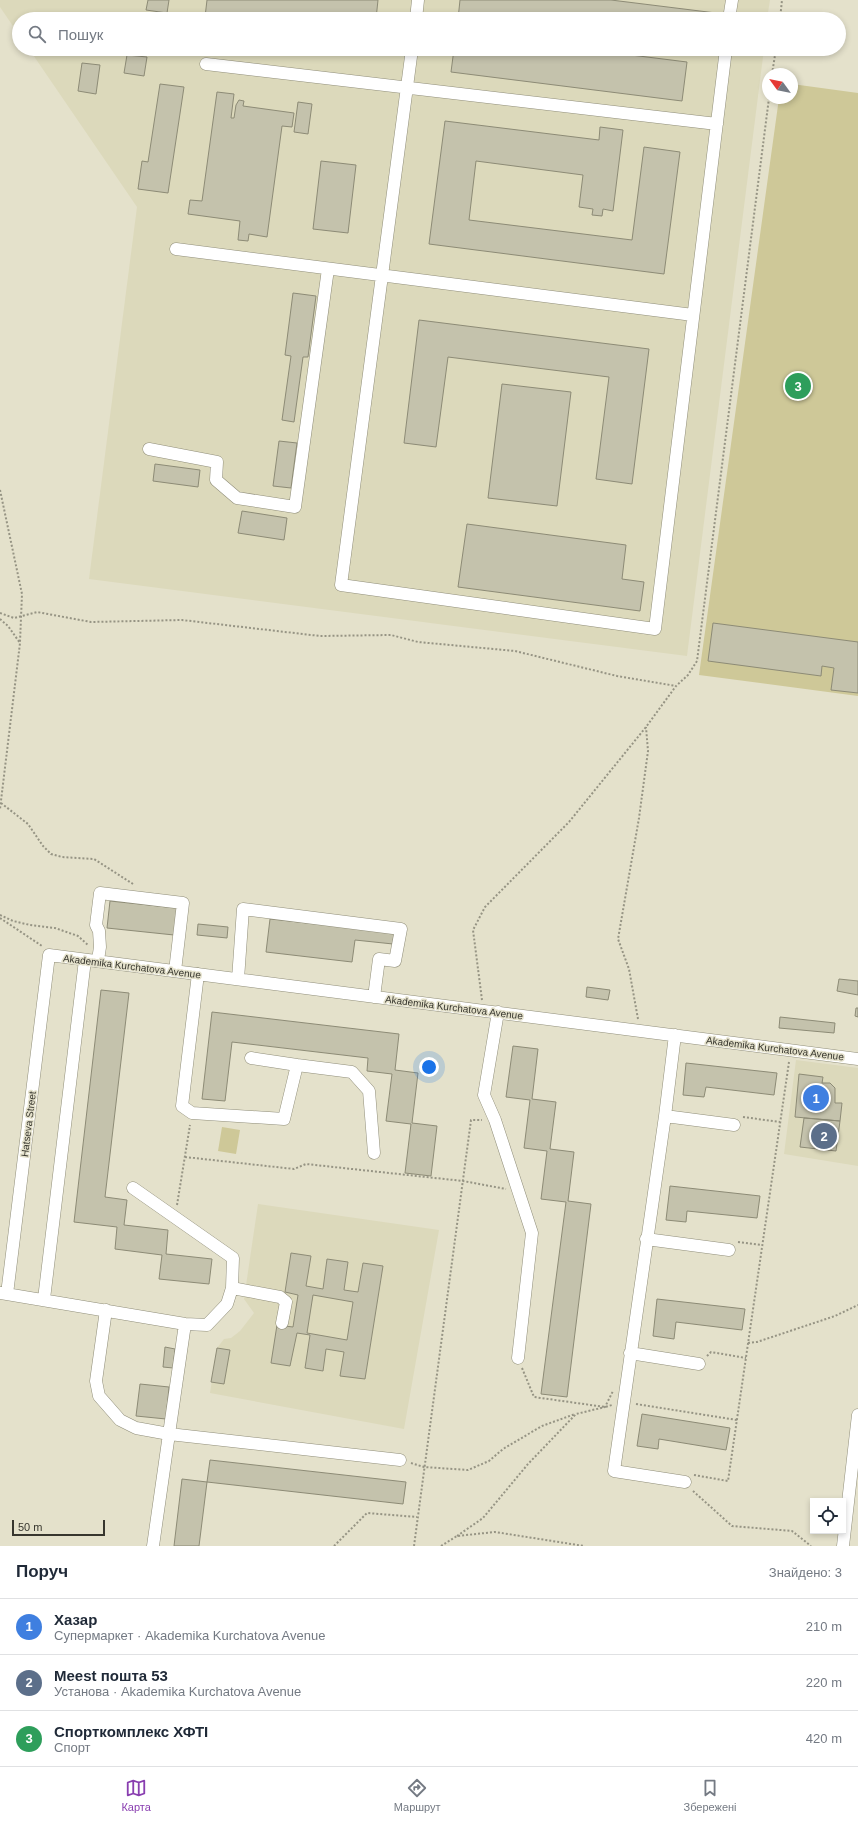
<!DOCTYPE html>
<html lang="uk">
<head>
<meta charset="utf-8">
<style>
	:root { --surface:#fff; --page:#f2f2f3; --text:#1f2937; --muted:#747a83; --line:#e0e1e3; --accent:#893eb0 }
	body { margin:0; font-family:Helvetica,sans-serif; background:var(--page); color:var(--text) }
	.controls { position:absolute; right:12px; bottom:12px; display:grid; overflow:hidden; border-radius:0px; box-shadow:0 2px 6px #0003 }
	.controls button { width:36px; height:36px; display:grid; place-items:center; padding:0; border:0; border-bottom:1px solid var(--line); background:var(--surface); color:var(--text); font:20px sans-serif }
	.compass { position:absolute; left:762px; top:68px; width:36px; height:36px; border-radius:50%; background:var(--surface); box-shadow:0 2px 6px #0003; rotate:303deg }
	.scale { position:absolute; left:12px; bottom:10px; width:93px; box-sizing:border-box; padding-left:4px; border:2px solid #37362e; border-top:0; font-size:11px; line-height:14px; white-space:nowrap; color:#37362e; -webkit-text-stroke:3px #e4e1cb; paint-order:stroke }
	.you { position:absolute; left:429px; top:1067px; width:14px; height:14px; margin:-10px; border:3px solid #fff; border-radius:50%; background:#1a73e8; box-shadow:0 0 0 6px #1a73e833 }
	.badge { display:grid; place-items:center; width:26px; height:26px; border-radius:50%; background:var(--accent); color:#fff; font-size:13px; font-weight:700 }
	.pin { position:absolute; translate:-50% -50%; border:2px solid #fff; box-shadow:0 1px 4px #0006 }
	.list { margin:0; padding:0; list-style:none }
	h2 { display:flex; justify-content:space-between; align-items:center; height:52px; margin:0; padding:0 16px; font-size:17px }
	h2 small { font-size:13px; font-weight:400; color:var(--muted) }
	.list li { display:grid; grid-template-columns:26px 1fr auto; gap:12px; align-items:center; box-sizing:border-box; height:56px; padding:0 16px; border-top:1px solid var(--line) }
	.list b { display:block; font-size:15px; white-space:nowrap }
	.list p { margin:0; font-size:13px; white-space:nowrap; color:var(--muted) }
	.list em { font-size:13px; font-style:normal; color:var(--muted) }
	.icon { flex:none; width:22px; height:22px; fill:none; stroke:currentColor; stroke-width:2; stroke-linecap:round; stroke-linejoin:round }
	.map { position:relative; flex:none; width:858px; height:1546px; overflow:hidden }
	.search { position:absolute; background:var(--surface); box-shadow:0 2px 6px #0003; left:12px; right:12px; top:12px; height:44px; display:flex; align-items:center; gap:10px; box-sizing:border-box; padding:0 14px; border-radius:22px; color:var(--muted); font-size:15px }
	.sheet { height:220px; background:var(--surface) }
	nav { display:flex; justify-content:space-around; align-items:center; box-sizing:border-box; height:56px; border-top:1px solid var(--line); background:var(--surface); font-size:11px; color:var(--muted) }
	nav a { display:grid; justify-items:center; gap:2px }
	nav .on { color:var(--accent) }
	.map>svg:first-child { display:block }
	.built { fill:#dcd9bb }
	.green { fill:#cec898 }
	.building { fill:#c4c2ac; stroke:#8d8b76; fill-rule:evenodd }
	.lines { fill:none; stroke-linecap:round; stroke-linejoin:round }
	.minor-casing { stroke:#908e7a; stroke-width:13 }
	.path { stroke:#969484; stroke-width:2; stroke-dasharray:2 2; stroke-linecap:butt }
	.minor { stroke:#fff; stroke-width:12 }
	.labels { text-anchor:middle; stroke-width:3; stroke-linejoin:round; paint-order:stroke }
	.street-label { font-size:10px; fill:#37362e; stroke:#e4e1cb }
</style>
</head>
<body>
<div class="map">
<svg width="858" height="1546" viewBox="0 0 858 1546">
	<rect width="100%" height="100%" fill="#e4e1cb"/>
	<path class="built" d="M0 0H770L767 19H19V35L0 7Z
		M29 49H764L687 656 89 579 137 207Z
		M796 1060 858 1068V1166L784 1154Z
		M258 1204 439 1230 404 1429 210 1393 217 1348 224 1339 231 1338 240 1331 254 1313 244 1299Z"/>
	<path class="green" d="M792 84 858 93V696L699 675 779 98H792Z
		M222 1127 240 1130 236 1154 218 1151Z"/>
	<path class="building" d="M148 0H169L167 13 146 10Z
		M207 0H378L376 19H220L205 17Z
		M460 0H611L716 13 715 19H458Z
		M454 49H616L615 53 687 62 682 101 451 72Z
		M127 55 147 57 144 76 124 73Z
		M82 63 100 65 96 94 78 91Z
		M160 84 184 87 168 193 138 189 142 161 148 162Z
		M217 92 234 94 231 118H234L236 105 239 100 244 101 243 106 294 113 292 127 282 126 267 237 249 234 248 241 238 240 240 221 188 214 190 200 202 201Z
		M298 102 312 104 308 134 294 132Z
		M445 121 599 140 600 127 623 130 613 211 603 209 602 216 592 215 593 209 579 207 583 175 476 161 469 220 632 240 644 147 680 152 664 274 429 244Z
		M321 161 356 165 348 233 313 229Z
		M293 293 316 296 308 357H303L294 422 282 420 291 356 285 355Z
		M419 320 649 349 632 484 596 479 609 377 448 357 436 447 404 443Z
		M502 384 571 392 557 506 488 498Z
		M279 441 297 443 291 488 273 486Z
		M155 464 200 470 198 487 153 481Z
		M242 511 287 518 284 540 238 533Z
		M467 524 626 545 622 579 644 582 640 611 458 587Z
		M713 623 858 642V693L831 690 834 668 822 666 821 676 708 661Z
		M110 901 177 908 174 935 107 928Z
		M270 919 394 932 393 944 355 940 352 962 266 952Z
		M198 924 228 927 227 938 197 935Z
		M839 979 858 981V995L837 991Z
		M587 987 610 990 608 1000 586 997Z
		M101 990 129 993 105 1197 127 1200 124 1225 168 1230 166 1254 212 1259 209 1284 159 1279 162 1255 115 1249 117 1227 74 1222Z
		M856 1008H858V1017L855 1016Z
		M212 1012 399 1034 395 1070 418 1073 412 1123 437 1126 431 1176 405 1173 411 1124 386 1121 392 1074 367 1071 368 1058 232 1042 225 1101 202 1099Z
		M780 1017 835 1023 834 1033 779 1028Z
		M513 1046 538 1049 532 1099 556 1102 550 1149 574 1152 568 1201 591 1204 567 1397 541 1394 566 1202 541 1199 547 1151 524 1148 530 1100 506 1097Z
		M686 1063 777 1073 774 1095 706 1087 704 1097 683 1095Z
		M799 1074 823 1077 822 1083H830L835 1088V1103H842L840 1121 795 1117Z
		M804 1118 840 1121 836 1151 800 1147Z
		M670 1186 760 1196 757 1218 687 1211 686 1222 666 1220Z
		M291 1253 311 1256 306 1286 323 1289 327 1259 348 1262 344 1290 358 1292 363 1263 383 1266 365 1379 340 1376 344 1352 326 1349 323 1371 305 1368 310 1335 297 1333 290 1366 271 1363 277 1325 293 1327 298 1295 285 1292ZM313 1295 353 1302 347 1340 307 1333Z
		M657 1299 745 1309 742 1330 676 1322 674 1339 653 1336Z
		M165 1347 175 1349 173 1368 163 1367Z
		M217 1348 230 1350 224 1384 211 1382Z
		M140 1384 169 1387 166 1419 136 1416Z
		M642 1414 730 1428 726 1450 659 1439 658 1449 637 1446Z
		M210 1460 406 1482 403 1504 207 1482Z
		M182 1479 207 1482 199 1546H174Z"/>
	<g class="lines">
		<defs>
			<path id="minor" d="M416 19 418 0
				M729 19 732 0
				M412 49 341 585 655 629 726 49
				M206 64 717 124
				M176 249 693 315
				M149 449 217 462 216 480 237 498 295 507 328 269
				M98 960 100 947 99 931 96 925 100 893 183 903 175 971
				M198 974 182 1106 192 1113 284 1119 297 1065 251 1058
				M238 979 243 909 401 929 395 961 379 959 374 997
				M498 1012 484 1095 495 1120 532 1233 518 1358
				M675 1035 665 1116 614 1471 685 1482
				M297 1065 352 1072 369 1091 374 1153
				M665 1116 734 1125
				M646 1239 729 1250
				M232 1288 280 1297 286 1302 282 1323
				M0 1293 185 1324 207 1325 227 1304 232 1288 233 1258 133 1188
				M7 1294 49 955 858 1059
				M44 1299 85 960
				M106 1310 96 1381 99 1396 120 1420 136 1428 169 1434 153 1546
				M185 1324 169 1434 400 1460
				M630 1353 699 1364
				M843 1546 858 1415"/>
		</defs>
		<use href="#minor" class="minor-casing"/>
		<path class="path" d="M780 19 782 0
			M772 74 776 49
			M0 490 22 594 20 642
			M0 613 14 618 37 612 91 622 182 620 320 636 391 635 418 642 515 651 617 676 676 686
			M0 619 8 626 20 643 0 809
			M1 803 28 824 43 846 51 854 62 857 94 859 133 884
			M0 915 13 921 30 925 55 928 78 936 88 945
			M0 918 42 946
			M482 1000 473 930 485 907 569 822 646 727 676 686 688 675 697 661 769 98
			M638 1019 629 969 618 939 639 818 648 751 646 727
			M743 1117 780 1122
			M185 1157 294 1169 306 1164 463 1181 506 1189
			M177 1205 190 1125
			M738 1242 762 1245
			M748 1343 757 1342 835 1316 858 1305
			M707 1356 711 1352 746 1358
			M522 1368 534 1397 605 1407 612 1405
			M636 1404 737 1420
			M411 1463 424 1467 468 1470 489 1461 503 1449 542 1426 575 1414
			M694 1475 728 1481 789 1062
			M693 1491 732 1526 792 1531 811 1546
			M457 1536 483 1518 528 1464 576 1414 605 1407 613 1391
			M334 1546 367 1513 417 1517
			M414 1546 471 1120H482
			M441 1546 457 1536 495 1532 584 1546"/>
		<use href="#minor" class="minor"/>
	</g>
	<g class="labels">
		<g class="street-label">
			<text transform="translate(132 966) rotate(7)" y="4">Akademika Kurchatova Avenue</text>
			<text transform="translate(454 1007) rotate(7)" y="4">Akademika Kurchatova Avenue</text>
			<text transform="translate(775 1048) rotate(7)" y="4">Akademika Kurchatova Avenue</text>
			<text transform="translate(28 1124) rotate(-83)" y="4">Hatseva Street</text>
		</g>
	</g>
</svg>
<div class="controls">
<button><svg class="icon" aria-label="locate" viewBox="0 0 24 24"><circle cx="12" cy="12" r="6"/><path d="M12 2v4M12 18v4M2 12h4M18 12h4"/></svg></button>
</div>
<svg class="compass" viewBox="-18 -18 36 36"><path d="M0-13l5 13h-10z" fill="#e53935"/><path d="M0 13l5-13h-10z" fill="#747a83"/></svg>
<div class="scale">50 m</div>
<div class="you"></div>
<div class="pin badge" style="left:816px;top:1098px;background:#3f7fe0">1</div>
<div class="pin badge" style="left:824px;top:1136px;background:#5c6f8a">2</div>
<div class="pin badge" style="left:798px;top:386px;background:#2e9e5b">3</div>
<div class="search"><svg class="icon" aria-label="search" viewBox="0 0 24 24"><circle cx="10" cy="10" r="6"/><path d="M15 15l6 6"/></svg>Пошук</div>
</div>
<section class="sheet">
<h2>Поруч<small>Знайдено: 3</small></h2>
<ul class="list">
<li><span class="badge" style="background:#3f7fe0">1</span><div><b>Хазар</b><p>Супермаркет · Akademika Kurchatova Avenue</p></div><em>210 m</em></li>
<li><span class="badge" style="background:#5c6f8a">2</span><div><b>Meest пошта 53</b><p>Установа · Akademika Kurchatova Avenue</p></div><em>220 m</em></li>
<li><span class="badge" style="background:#2e9e5b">3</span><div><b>Спорткомплекс ХФТІ</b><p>Спорт</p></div><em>420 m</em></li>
</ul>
</section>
<nav>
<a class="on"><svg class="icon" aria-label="map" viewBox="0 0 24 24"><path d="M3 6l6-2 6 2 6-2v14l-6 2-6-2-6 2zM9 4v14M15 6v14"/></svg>Карта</a>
<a><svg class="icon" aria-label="directions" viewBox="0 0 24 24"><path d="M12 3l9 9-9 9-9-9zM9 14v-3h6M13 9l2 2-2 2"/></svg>Маршрут</a>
<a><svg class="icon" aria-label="saved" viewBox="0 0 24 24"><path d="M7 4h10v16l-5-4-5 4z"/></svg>Збережені</a>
</nav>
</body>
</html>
